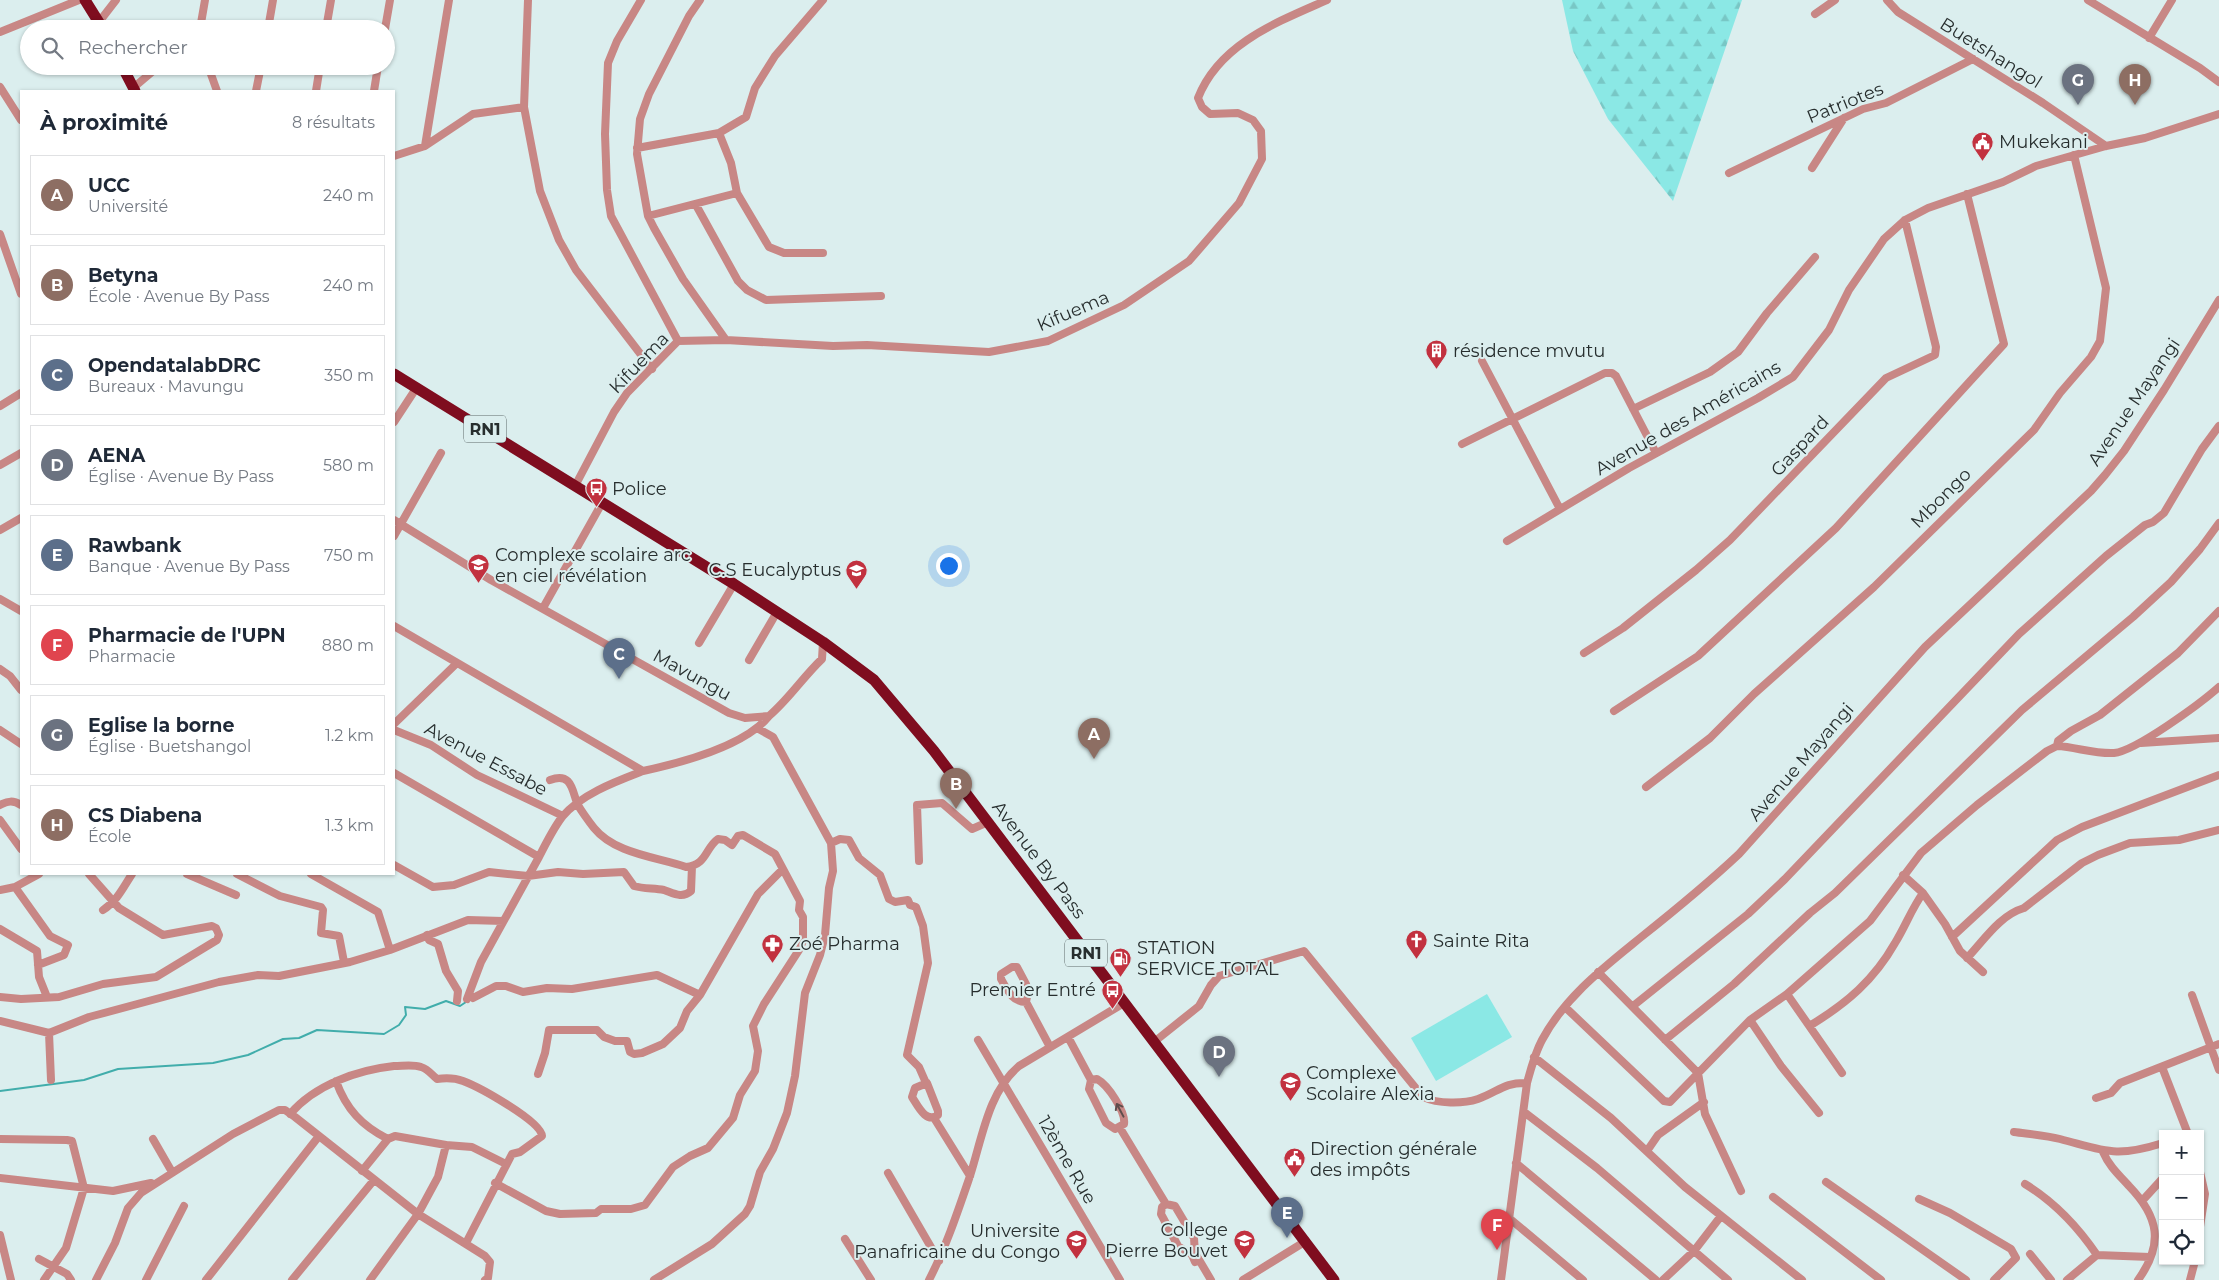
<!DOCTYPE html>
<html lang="fr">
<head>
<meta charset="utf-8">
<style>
	:root { --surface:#fff; --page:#f6f6f7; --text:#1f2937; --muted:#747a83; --line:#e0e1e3; --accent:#c2313f }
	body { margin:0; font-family:Montserrat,sans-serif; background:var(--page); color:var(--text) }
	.controls { position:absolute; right:15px; bottom:15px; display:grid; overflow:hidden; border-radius:0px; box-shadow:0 1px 4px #0004 }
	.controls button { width:45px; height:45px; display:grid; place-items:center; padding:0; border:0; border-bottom:1px solid var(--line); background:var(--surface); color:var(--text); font:25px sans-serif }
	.you { position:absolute; left:948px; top:565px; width:18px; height:18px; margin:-12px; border:4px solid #fff; border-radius:50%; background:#1a73e8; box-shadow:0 0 0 8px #1a73e833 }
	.badge { display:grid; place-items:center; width:32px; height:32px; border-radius:50%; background:var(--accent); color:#fff; font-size:16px; font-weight:700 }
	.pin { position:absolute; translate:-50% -41px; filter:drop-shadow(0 1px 2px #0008) }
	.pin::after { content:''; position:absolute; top:26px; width:18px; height:15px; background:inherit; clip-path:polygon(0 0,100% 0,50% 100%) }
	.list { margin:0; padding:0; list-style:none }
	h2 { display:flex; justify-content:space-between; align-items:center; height:65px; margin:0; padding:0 20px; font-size:21px }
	h2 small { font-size:16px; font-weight:400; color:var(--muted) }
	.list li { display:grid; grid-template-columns:32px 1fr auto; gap:15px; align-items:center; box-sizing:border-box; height:80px; margin:0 10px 10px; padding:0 10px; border:1px solid var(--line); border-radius:0px }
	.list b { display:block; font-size:19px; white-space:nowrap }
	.list p { margin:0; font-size:16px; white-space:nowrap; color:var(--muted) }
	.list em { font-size:16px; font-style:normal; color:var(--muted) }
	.icon { flex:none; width:28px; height:28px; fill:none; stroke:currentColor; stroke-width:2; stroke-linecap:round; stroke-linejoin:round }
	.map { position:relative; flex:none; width:2219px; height:1280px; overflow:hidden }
	.search { position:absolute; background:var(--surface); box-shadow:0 1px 4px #0004; left:20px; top:20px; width:375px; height:55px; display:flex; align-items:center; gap:12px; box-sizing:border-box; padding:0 18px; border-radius:28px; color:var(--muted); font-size:19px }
	.panel { position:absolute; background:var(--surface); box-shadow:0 1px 4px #0004; left:20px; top:90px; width:375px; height:785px; border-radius:0px }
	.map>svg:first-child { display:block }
	.forest { fill:url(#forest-firs) }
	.garden { fill:#8be8e5 }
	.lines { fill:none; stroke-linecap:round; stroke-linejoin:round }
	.stream { stroke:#41adab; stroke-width:2 }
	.minor { stroke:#c88785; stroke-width:8 }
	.highway { stroke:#7f0d1f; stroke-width:11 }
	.oneway { stroke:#5f4d4c }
	.labels { text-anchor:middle; stroke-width:4; stroke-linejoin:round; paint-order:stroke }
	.shield { fill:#dbeeee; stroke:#5d6868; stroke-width:1 }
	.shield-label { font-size:16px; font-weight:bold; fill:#272e2e }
	.street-label { font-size:18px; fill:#272e2e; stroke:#dbeeee }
	.poi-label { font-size:18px; fill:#272e2e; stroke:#dbeeee; text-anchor:start }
</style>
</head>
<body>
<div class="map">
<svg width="2219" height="1280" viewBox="0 0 2219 1280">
	<defs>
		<pattern id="forest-firs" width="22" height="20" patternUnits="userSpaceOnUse" patternTransform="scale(1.25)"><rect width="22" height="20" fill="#8be8e5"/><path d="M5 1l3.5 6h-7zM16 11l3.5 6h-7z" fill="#78c7c5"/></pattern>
	</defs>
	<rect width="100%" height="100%" fill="#dbeeee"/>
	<path class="forest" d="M1562 0H1742L1673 201 1608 119 1573 51Z"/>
	<path class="garden" d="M1487 994 1512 1037 1436 1081 1411 1038Z"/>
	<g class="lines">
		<path class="stream" d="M0 1091 84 1080 118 1069 213 1063 248 1055 283 1039 299 1038 317 1030 384 1034 399 1025 406 1015 405 1007 425 1009 446 1001 460 1006 466 1002"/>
		<path class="minor" d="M528 0 524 107 540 191 559 240 576 270 652 369
			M641 0 617 41 608 63 605 134 607 190 611 216 678 341
			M700 0 689 16 649 94 640 119 637 154 648 216 654 228 683 279 726 340
			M1887 0 1898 12 2043 103 2106 146
			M2088 0 2200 68 2219 82
			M1815 14 1835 0
			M99 22 116 0
			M200 29 205 0
			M268 29 273 0
			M326 29 331 0
			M385 29 390 0
			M0 32 79 0
			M2149 38 2172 0
			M208 66 217 91
			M0 87 21 120
			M133 88 159 66
			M256 91 261 66
			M316 91 320 66
			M374 91 378 66
			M719 133 731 163 737 193 769 247 784 253H823
			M425 146 473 114 524 107
			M637 148 719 133 746 117 755 88 775 56 823 0
			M394 156 425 146 449 0
			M1812 168 1844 118
			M1729 173 1863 109 1886 103 1973 59
			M696 205 738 281 747 290 766 300 881 296
			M648 216 737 193
			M0 234 21 294
			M1482 361 1560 509
			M0 406 21 393
			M1633 409 1710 372 1738 352 1767 313 1815 257
			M394 422 417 387
			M1462 444 1605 373H1612L1616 376 1656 453
			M0 465 21 453
			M575 486 614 412 627 393 678 341 726 340 833 346 867 345 989 352 1048 341 1124 305 1189 261 1239 203 1262 159 1261 131 1253 120 1238 113 1210 114 1202 107 1198 98C1219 44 1277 22 1327 0
			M394 520 491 580 729 713 745 718 769 716C789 699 803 677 822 659L823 642
			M0 530 21 518
			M394 536 441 453
			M1507 541 1629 468 1758 398 1793 377 1829 330 1849 290 1884 239 1905 220 1928 208 2003 182 2036 166 2106 146 2145 138 2219 114
			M0 599 21 611
			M543 608 602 503
			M394 626 643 771C680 763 745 746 769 716
			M699 643 734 584
			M1584 653 1623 628 1696 570 1730 540 1886 378 1935 355 1936 347 1905 220
			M749 660 777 612
			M0 669 10 676 21 690
			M1614 711 1698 656 1836 528 2004 344 1967 194
			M394 724 457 663
			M0 730 21 744
			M394 730 431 745 477 775 563 816
			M2141 743 2219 738
			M2057 746C2076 747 2094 754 2114 753 2136 751 2201 703 2219 687
			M394 773 539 857C546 843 553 829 562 817 581 794 617 781 643 771
			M1646 787 1710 738 1754 694 1874 587 2034 430 2060 393 2091 357 2100 341 2106 288 2074 155
			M0 805C8 801 13 800 21 805
			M0 820 21 849
			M831 843 840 839 849 840 859 858 880 875 889 899 895 902 908 900 910 905 916 907 923 926 928 963 907 1055 919 1067 926 1083
			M919 861 917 805 942 803 972 829 988 822
			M394 865 433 887 454 885 489 872 528 876 558 872 583 874 624 872 634 886C644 889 654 888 664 890 673 893 682 899 691 891L692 866
			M187 874 236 895
			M237 874 280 896 321 907 323 910 321 933 339 936 344 962
			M311 874 378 912 390 950
			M1903 875 1923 893 1945 924 1960 951 1983 972
			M15 887 50 936 68 945 64 955 38 965
			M0 890 15 887 39 874
			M103 910C117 901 123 888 132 874
			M0 929 37 951 39 977 47 997
			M427 935 429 940 438 944 446 971 458 991 457 1001
			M1952 937 2057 840 2082 827 2219 775
			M1967 958C1984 940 2000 915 2024 908L2082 863 2098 855 2130 843 2179 840 2219 830
			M1598 972 1698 1073 1705 1114 1741 1191
			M1787 994 1842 1073
			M2192 995 2219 1070
			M0 997 21 999 59 997 103 984 156 977 217 940 219 935 216 928 212 926 163 935 119 908 89 874
			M473 998 496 986H506L523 992 547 988 572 989 657 975 700 995
			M467 999 481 962 539 857
			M1026 1002C1012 1002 1007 989 1001 979V974L1012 967H1017L1026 984 1028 992 1026 1002 1050 1047
			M1633 1006 1748 914 1785 879 2019 634 2106 556 2145 525 2153 522 2164 513 2202 449 2219 426
			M1565 1007 1664 1101 1670 1102 1750 1020 1787 994 1870 921 1921 853 1977 805 2047 751 2057 746 2058 741 2071 731 2100 715 2178 653 2219 611
			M1750 1020 1781 1066 1819 1113
			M0 1021 49 1033 89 1017 219 982 258 975 279 976 350 962 390 950 468 920 503 921
			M1811 1025C1847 1003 1874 980 1895 943 1905 927 1912 908 1923 893
			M49 1033 51 1080
			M1068 1037 1091 1080 1089 1089 1106 1123 1115 1129 1124 1124C1126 1112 1108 1085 1097 1079L1091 1080
			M978 1040 1120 1280
			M1665 1040 1734 984 1810 913 1835 893 2022 710 2133 617 2171 582 2200 549 2219 523
			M1154 1042 1199 1006 1211 985 1219 976 1304 951 1423 1097C1438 1104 1463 1104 1478 1099 1498 1092 1504 1082 1527 1083
			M1534 1057 1611 1118 1685 1187 1802 1280
			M2162 1067 2188 1134
			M538 1074 545 1053 549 1030H597L604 1037 615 1041H627L630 1052 634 1054 642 1053 663 1044 680 1028 687 1011 700 995 758 894 783 869
			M336 1081C346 1109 362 1126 388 1139
			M927 1083 938 1111V1115C926 1124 918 1106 912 1097L915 1088Z
			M2096 1098 2111 1093 2120 1083 2219 1044
			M1524 1112 1597 1168 1728 1280
			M290 1114C315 1085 357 1070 394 1066 403 1066 413 1064 421 1067 428 1069 432 1075 437 1079 445 1078 455 1078 463 1081 479 1087 541 1121 542 1136L520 1152 512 1154 466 1243
			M934 1118 970 1176
			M1120 1128 1166 1204
			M2014 1132C2029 1134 2045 1135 2060 1139 2106 1151 2115 1158 2163 1143
			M0 1139 67 1140 72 1141 84 1188 66 1248 44 1280
			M153 1139 172 1172
			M1647 1151 1658 1135 1704 1102
			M2103 1152C2109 1166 2119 1175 2129 1186 2159 1217 2164 1244 2138 1280
			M1516 1163 1656 1280
			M362 1171 388 1139 395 1136 446 1145 472 1147 506 1164
			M2200 1172 2205 1194 2200 1227
			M888 1173 939 1261
			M0 1178 113 1191 151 1183
			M1826 1182 1966 1280
			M495 1183 546 1211 560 1214 596 1213 601 1209H631L645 1205 673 1167 690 1156 708 1148 733 1118 740 1095 755 1071 758 1051 753 1026 764 1004 799 950 803 941V917L799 910 800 901 775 854 743 835 738 836 732 845 725 840 718 839C705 848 707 865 686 867 657 857 615 854 594 828 590 823 579 808 577 803 572 789 571 772 550 780
			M2025 1184C2053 1201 2078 1227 2097 1255L2067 1280
			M1773 1197 1881 1280
			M1919 1199 1950 1213 2011 1249 2016 1258 1994 1280
			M2142 1201 2163 1178
			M1166 1204 1175 1206 1194 1238 1195 1253 1211 1280
			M1166 1204 1162 1207 1161 1214 1178 1246 1192 1255 1195 1262
			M1509 1218 1583 1280
			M0 1235 11 1280
			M845 1239 871 1280
			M2030 1254 2051 1280
			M2097 1255 2150 1257
			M39 1259 67 1274 71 1280
			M96 1280 115 1243 128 1208 141 1193 233 1134 279 1110H285L295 1117 418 1214 485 1256 490 1262 488 1278 485 1280
			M146 1280 184 1206
			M206 1280 319 1136
			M292 1280 374 1180
			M370 1280 418 1214 438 1177 446 1145
			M654 1280 712 1244 745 1214 750 1206 760 1172 773 1149 787 1113 795 1076 805 993 820 955 825 935 829 888 833 871 831 843 773 737 757 728
			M929 1280C946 1247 958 1211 970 1176 982 1139 988 1092 1019 1066L1124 1003
			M1243 1280 1306 1241
			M1501 1280 1527 1083C1531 1068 1535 1053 1542 1040 1565 997 1603 968 1640 938 1674 911 1707 884 1739 854L1925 647 2091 491 2105 475 2124 451 2164 390 2219 300
			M1663 1280 1694 1251 1721 1216
			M2190 1280 2195 1261"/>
		<path class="highway" d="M85 0 103 29
			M122 66 135 91
			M394 374 734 584 823 642 874 680 934 751 1334 1280"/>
	</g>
	<defs><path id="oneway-shaft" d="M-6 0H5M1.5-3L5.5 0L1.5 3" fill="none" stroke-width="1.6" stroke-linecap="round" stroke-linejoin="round" transform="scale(1.25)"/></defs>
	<use class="oneway" href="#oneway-shaft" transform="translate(1120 1110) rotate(-118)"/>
	<defs>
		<symbol id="civic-pin" viewBox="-11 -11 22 30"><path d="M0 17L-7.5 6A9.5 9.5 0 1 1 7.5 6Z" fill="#c2313f" stroke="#dbeeee"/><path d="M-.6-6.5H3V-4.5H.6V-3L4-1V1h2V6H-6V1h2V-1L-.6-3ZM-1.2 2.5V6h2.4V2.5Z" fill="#fff"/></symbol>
		<symbol id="building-pin" viewBox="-11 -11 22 30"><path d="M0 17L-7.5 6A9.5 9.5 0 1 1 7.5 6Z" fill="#c2313f" stroke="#dbeeee"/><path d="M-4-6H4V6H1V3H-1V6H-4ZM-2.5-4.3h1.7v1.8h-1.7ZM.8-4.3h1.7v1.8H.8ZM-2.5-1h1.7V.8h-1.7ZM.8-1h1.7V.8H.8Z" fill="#fff"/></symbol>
		<symbol id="bus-pin" viewBox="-11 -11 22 30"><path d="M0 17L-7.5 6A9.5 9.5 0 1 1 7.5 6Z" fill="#c2313f" stroke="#dbeeee"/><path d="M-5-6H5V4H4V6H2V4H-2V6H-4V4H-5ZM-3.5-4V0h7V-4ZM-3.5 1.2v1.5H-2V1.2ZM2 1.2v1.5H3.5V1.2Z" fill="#fff"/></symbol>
		<symbol id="school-pin" viewBox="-11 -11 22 30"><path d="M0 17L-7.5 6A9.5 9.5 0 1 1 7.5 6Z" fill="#c2313f" stroke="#dbeeee"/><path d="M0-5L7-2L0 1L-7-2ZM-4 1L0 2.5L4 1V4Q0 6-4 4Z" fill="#fff"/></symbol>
		<symbol id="church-pin" viewBox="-11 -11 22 30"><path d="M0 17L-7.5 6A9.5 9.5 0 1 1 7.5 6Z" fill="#c2313f" stroke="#dbeeee"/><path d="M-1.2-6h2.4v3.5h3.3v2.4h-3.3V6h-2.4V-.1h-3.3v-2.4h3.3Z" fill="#fff"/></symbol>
		<symbol id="pharmacy-pin" viewBox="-11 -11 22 30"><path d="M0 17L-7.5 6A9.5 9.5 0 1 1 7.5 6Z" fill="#c2313f" stroke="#dbeeee"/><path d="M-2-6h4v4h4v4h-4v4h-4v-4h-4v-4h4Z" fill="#fff"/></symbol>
		<symbol id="fuel-pin" viewBox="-11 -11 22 30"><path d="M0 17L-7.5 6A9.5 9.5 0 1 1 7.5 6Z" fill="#c2313f" stroke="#dbeeee"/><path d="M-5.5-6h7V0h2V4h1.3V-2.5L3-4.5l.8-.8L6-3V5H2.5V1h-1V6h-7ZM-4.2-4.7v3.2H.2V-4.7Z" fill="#fff"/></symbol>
		<symbol id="university-pin" viewBox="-11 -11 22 30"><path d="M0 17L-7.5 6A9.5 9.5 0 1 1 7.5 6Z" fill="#c2313f" stroke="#dbeeee"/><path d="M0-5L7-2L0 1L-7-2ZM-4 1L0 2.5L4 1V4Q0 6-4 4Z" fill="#fff"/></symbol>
	</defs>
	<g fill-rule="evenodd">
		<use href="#civic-pin" x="1970" y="130" width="25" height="34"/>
		<use href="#building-pin" x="1424" y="338" width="25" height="34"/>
		<use href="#bus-pin" x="584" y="476" width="25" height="34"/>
		<use href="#school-pin" x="466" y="552" width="25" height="34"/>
		<use href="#school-pin" x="844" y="558" width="25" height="34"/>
		<use href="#church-pin" x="1404" y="928" width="25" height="34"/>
		<use href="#pharmacy-pin" x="760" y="932" width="25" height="34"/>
		<use href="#fuel-pin" x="1108" y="946" width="25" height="34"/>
		<use href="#bus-pin" x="1100" y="978" width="25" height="34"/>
		<use href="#school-pin" x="1278" y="1070" width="25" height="34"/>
		<use href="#civic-pin" x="1282" y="1146" width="25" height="34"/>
		<use href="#school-pin" x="1232" y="1228" width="25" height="34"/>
		<use href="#university-pin" x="1064" y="1228" width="25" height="34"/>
	</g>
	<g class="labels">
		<g class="shield">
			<rect x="464" y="415.5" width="42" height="27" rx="4"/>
			<rect x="1065" y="939.5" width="42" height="27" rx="4"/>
		</g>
		<g class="shield-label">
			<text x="485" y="435">RN1</text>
			<text x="1086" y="959">RN1</text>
		</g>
		<g class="street-label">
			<text transform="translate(1991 53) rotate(32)" y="6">Buetshangol</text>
			<text transform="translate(1845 103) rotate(-22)" y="6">Patriotes</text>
			<text transform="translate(1073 311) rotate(-23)" y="6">Kifuema</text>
			<text transform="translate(639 363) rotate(-46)" y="6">Kifuema</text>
			<text transform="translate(2134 402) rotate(-56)" y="6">Avenue Mayangi</text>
			<text transform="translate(1688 418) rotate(-30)" y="6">Avenue des Américains</text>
			<text transform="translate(1800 446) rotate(-47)" y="6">Gaspard</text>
			<text transform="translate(1941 498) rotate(-45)" y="6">Mbongo</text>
			<text transform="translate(692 675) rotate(29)" y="6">Mavungu</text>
			<text transform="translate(486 759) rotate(28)" y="6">Avenue Essabe</text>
			<text transform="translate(1801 762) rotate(-49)" y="6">Avenue Mayangi</text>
			<text transform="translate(1039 860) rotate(53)" y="6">Avenue By Pass</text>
			<text transform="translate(1067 1160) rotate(60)" y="6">12ème Rue</text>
		</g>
		<g class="poi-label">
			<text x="1999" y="148">Mukekani</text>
			<text x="1453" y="357">résidence mvutu</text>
			<text x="612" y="495">Police</text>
			<text x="495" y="561">Complexe scolaire arc<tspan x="495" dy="21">en ciel révélation</tspan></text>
			<text x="841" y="576" text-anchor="end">C.S Eucalyptus</text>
			<text x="1433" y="947">Sainte Rita</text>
			<text x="789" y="950">Zoé Pharma</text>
			<text x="1137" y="954">STATION<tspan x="1137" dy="21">SERVICE TOTAL</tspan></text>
			<text x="1096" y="996" text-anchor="end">Premier Entré</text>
			<text x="1306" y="1079">Complexe<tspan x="1306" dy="21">Scolaire Alexia</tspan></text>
			<text x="1310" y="1155">Direction générale<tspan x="1310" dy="21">des impôts</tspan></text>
			<text x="1228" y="1236" text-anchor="end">College<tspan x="1228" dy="21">Pierre Bouvet</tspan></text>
			<text x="1060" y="1237" text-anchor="end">Universite<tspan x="1060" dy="21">Panafricaine du Congo</tspan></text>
		</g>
	</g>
</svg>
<div class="controls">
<button>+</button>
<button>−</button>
<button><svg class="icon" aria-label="locate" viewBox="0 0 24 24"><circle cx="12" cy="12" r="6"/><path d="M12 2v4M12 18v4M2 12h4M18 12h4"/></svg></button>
</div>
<div class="you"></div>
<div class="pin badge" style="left:1094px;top:759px;background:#8d6e63">A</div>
<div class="pin badge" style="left:956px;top:809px;background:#8d6e63">B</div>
<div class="pin badge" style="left:619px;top:679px;background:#5c6f8a">C</div>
<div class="pin badge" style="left:1219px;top:1077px;background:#6b7280">D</div>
<div class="pin badge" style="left:1287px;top:1238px;background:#5c6f8a">E</div>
<div class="pin badge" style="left:1497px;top:1250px;background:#e0444e">F</div>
<div class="pin badge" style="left:2078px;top:105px;background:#6b7280">G</div>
<div class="pin badge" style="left:2135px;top:105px;background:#8d6e63">H</div>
<div class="search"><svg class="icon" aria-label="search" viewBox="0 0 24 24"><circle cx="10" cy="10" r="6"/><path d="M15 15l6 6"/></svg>Rechercher</div>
<section class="panel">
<h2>À proximité<small>8 résultats</small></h2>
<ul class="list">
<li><span class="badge" style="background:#8d6e63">A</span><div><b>UCC</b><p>Université</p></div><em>240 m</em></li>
<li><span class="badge" style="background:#8d6e63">B</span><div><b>Betyna</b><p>École · Avenue By Pass</p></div><em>240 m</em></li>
<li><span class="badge" style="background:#5c6f8a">C</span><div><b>OpendatalabDRC</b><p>Bureaux · Mavungu</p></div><em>350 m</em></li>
<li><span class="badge" style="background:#6b7280">D</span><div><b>AENA</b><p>Église · Avenue By Pass</p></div><em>580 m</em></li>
<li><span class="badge" style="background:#5c6f8a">E</span><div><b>Rawbank</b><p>Banque · Avenue By Pass</p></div><em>750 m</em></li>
<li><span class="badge" style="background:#e0444e">F</span><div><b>Pharmacie de l'UPN</b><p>Pharmacie</p></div><em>880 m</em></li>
<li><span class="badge" style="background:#6b7280">G</span><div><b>Eglise la borne</b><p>Église · Buetshangol</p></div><em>1.2 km</em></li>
<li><span class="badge" style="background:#8d6e63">H</span><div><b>CS Diabena</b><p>École</p></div><em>1.3 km</em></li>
</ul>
</section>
</div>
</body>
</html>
